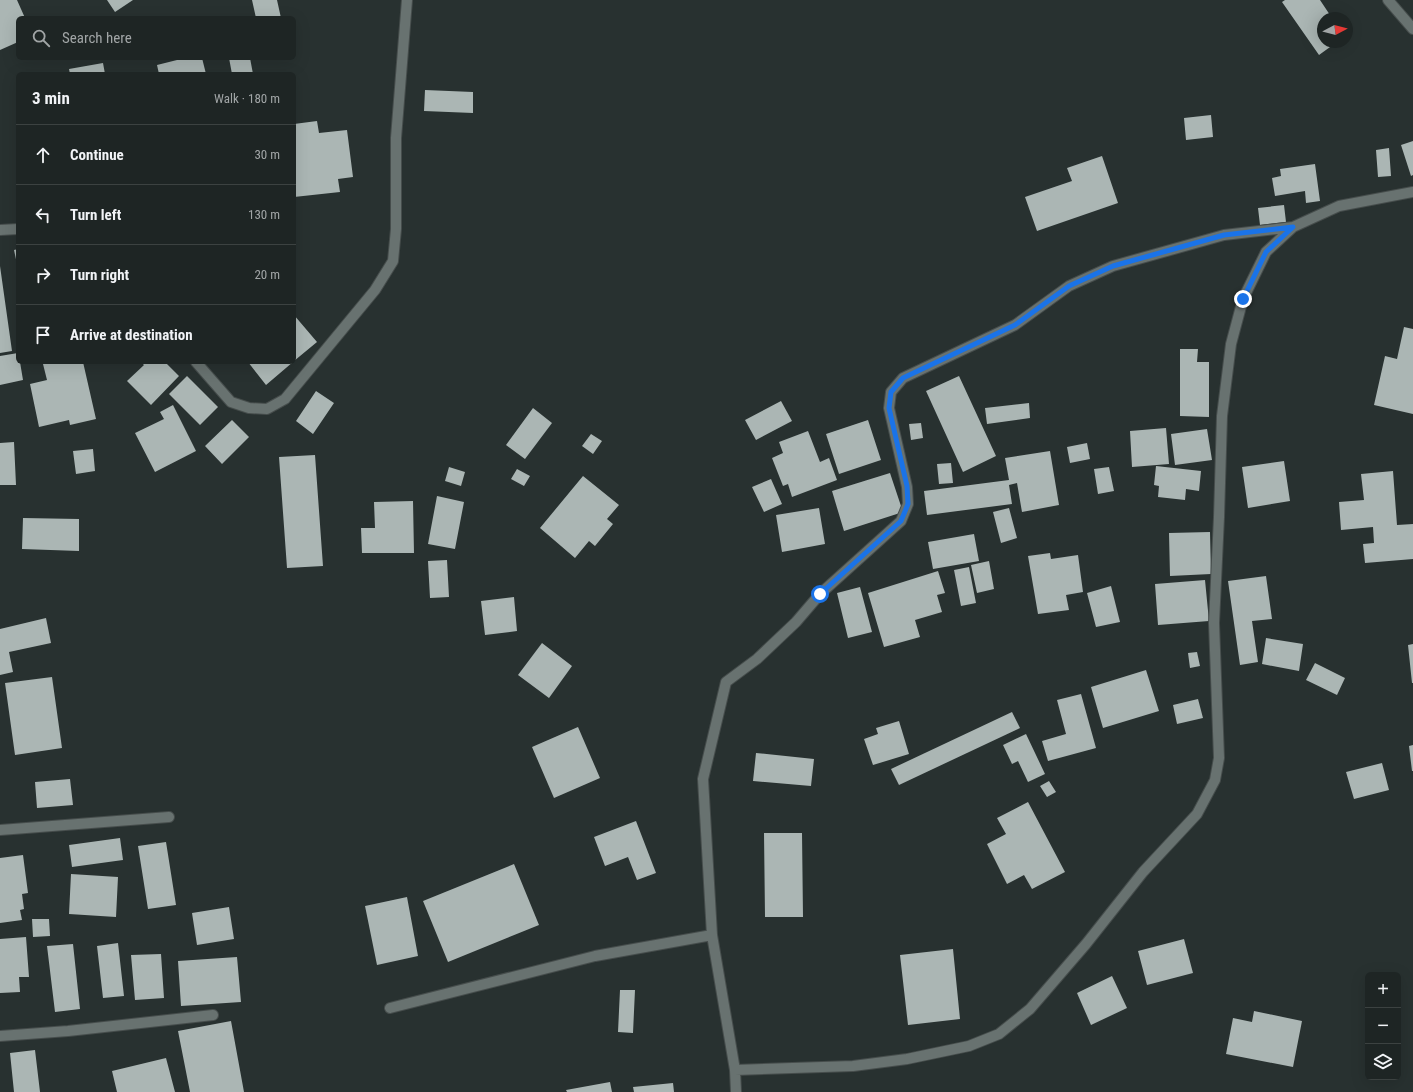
<!DOCTYPE html>
<html lang="en">
<head>
<meta charset="utf-8">
<style>
	:root { --surface:#1e2524; --page:#262d2c; --text:#f1f3f6; --muted:#a1a5a6; --line:#3c4241 }
	body { margin:0; font-family:"Roboto Condensed",sans-serif; background:var(--page); color:var(--text) }
	.controls { position:absolute; right:12px; bottom:12px; display:grid; overflow:hidden; border-radius:6px; box-shadow:0 4px 16px #0002 }
	.controls button { width:36px; height:36px; display:grid; place-items:center; padding:0; border:0; border-bottom:1px solid var(--line); background:var(--surface); color:var(--text); font:20px sans-serif }
	.compass { position:absolute; left:1317px; top:12px; width:36px; height:36px; border-radius:50%; background:var(--surface); box-shadow:0 4px 16px #0002; rotate:83deg }
	.stop { position:absolute; width:12px; height:12px; margin:-9px; border:3px solid #1a73e8; border-radius:50%; background:#fff }
	.stop.end { background:#1a73e8; border-color:#fff; box-shadow:0 1px 4px #0008 }
	.list { margin:0; padding:0; list-style:none }
	h2 { display:flex; justify-content:space-between; align-items:center; height:52px; margin:0; padding:0 16px; font-size:17px }
	h2 small { font-size:13px; font-weight:400; color:var(--muted) }
	.list li { display:grid; grid-template-columns:26px 1fr auto; gap:12px; align-items:center; box-sizing:border-box; height:60px; padding:0 16px; border-top:1px solid var(--line) }
	.list b { display:block; font-size:15px; white-space:nowrap }
	.list em { font-size:13px; font-style:normal; color:var(--muted) }
	.icon { flex:none; width:22px; height:22px; fill:none; stroke:currentColor; stroke-width:2; stroke-linecap:round; stroke-linejoin:round }
	.map { position:relative; flex:none; width:1413px; height:1092px; overflow:hidden }
	.search { position:absolute; background:var(--surface); box-shadow:0 4px 16px #0002; left:16px; top:16px; width:280px; height:44px; display:flex; align-items:center; gap:10px; box-sizing:border-box; padding:0 14px; border-radius:6px; color:var(--muted); font-size:15px }
	.panel { position:absolute; background:var(--surface); box-shadow:0 4px 16px #0002; left:16px; top:72px; width:280px; height:292px; border-radius:6px }
	.map>svg:first-child { display:block }
	.building { fill:#abb6b4 }
	.lines { fill:none; stroke-linecap:round; stroke-linejoin:round }
	.minor-casing { stroke:#464d4c; stroke-width:12 }
	.minor { stroke:#687270; stroke-width:10 }
	.route { stroke:#1a73e8; stroke-width:5 }
</style>
</head>
<body>
<div class="map">
<svg width="1413" height="1092" viewBox="0 0 1413 1092">
	<rect width="100%" height="100%" fill="#283130"/>
	<path class="building" d="M0 0H17L25 18H18V42L0 50Z
		M107 0H133L115 12Z
		M252 0H277L281 18H256Z
		M1285 0H1320L1332 18H1323V42H1337L1319 55 1282 2Z
		M185 58H202L206 74H159L157 65Z
		M229 58H250L253 74H232Z
		M103 63 105 74H70L69 69Z
		M425 90 473 92V113L424 111Z
		M1211 115 1213 137 1186 140 1184 118Z
		M317 121 319 133 347 130 353 177 338 179 340 192 294 197V124Z
		M1413 141V175L1411 176 1401 145Z
		M1389 148 1391 176 1378 177 1376 150Z
		M1102 156 1118 203 1037 231 1025 197 1072 181 1067 168Z
		M1315 164 1320 201 1306 203 1305 191 1275 196 1272 178 1281 176 1280 169Z
		M1284 205 1286 222 1260 225 1258 208Z
		M18 249V264H17L14 250Z
		M0 266 12 351 0 353Z
		M294 315 317 342 294 361Z
		M1404 327 1413 329V414L1374 405 1385 356 1397 359Z
		M1180 349H1198L1197 362H1209V417L1180 416Z
		M18 353V362H20L23 380 0 385V356Z
		M51 362H83L96 419 70 425 69 420 39 427 30 384 47 380 43 364Z
		M141 362H165L179 376 151 405 127 381 144 365Z
		M248 362H293L266 385Z
		M187 376 218 407 200 425 169 394Z
		M959 376 996 456 963 472 926 391Z
		M316 391 334 403 313 434 296 421Z
		M781 401 792 421 756 440 745 420Z
		M1029 403 1030 418 987 424 985 408Z
		M173 405 196 451 155 472 135 433 164 419 160 412Z
		M533 408 552 423 525 459 506 445Z
		M232 420 249 437 222 464 205 446Z
		M868 420 881 460 839 474 826 434Z
		M921 423 923 438 911 440 909 424Z
		M1166 428 1169 464 1132 467 1130 431Z
		M1207 429 1212 460 1175 465 1171 434Z
		M808 431 820 462 829 458 837 480 792 497 788 484 783 486 772 458 783 453 779 442Z
		M591 434 602 441 593 454 582 446Z
		M14 442 16 485H0V443Z
		M1087 443 1090 459 1070 463 1067 447Z
		M93 449 95 471 76 474 73 451Z
		M1050 451 1059 505 1022 512 1017 483 1009 485 1012 504 927 515 924 491 1009 480 1005 458Z
		M315 455 323 566 287 568 279 457Z
		M1284 461 1290 501 1248 508 1242 467Z
		M951 463 953 483 939 484 937 464Z
		M1156 466 1201 471 1199 491 1186 489 1185 500 1158 497 1159 486 1154 485Z
		M449 467 465 472 461 486 445 481Z
		M1109 467 1114 491 1098 494 1094 469Z
		M517 469 530 476 524 486 511 479Z
		M1393 471 1397 525 1413 524V559L1365 563 1363 544 1374 543 1373 527 1341 530 1339 502 1364 500 1361 474Z
		M890 473 903 512 844 531 832 491Z
		M583 476 619 505 607 519 613 524 595 546 589 541 575 558 540 528Z
		M771 479 782 504 764 512 752 487Z
		M437 496 464 502 455 549 428 544Z
		M413 501 414 553H362L361 528H375L374 502Z
		M819 508 825 544 782 552 776 515Z
		M1009 508 1017 538 1001 543 993 512Z
		M23 518 79 519V551L22 549Z
		M1210 532 1211 574 1170 576 1169 533Z
		M974 534 979 561 933 569 928 542Z
		M1050 553 1051 559 1078 555 1083 592 1066 595 1069 610 1038 614 1028 556Z
		M447 560 449 597 430 598 428 561Z
		M989 561 994 589 977 593 971 565Z
		M969 567 976 603 961 606 954 570Z
		M938 571 945 593 937 595 942 612 915 620 920 637 884 647 868 593Z
		M1266 576 1272 619 1252 621 1258 662 1240 665 1228 581Z
		M1205 580 1209 621 1158 625 1155 584Z
		M1111 586 1120 622 1096 627 1087 593Z
		M860 587 872 632 848 638 837 593Z
		M514 597 517 631 485 635 481 601Z
		M46 618 51 643 9 652 13 672 0 675V629Z
		M1266 638 1303 644 1299 671 1262 664Z
		M542 643 572 666 549 698 518 675Z
		M1413 644V683H1412L1408 645Z
		M1197 652 1200 666 1190 668 1188 653Z
		M1315 663 1345 678 1337 695 1306 680Z
		M1146 670 1159 711 1103 728 1091 687Z
		M52 677 62 748 15 755 5 683Z
		M1081 694 1096 748 1048 761 1042 741 1066 734 1057 700Z
		M1198 699 1203 718 1177 724 1173 705Z
		M1012 712 1020 728 899 785 891 769Z
		M899 721 909 754 873 765 864 739 878 734 876 728Z
		M578 727 600 778 554 798 532 747Z
		M1026 734 1045 774 1028 782 1018 761 1012 764 1003 745Z
		M1413 745V771H1412L1409 746Z
		M756 753 814 759 811 786 753 781Z
		M1382 763 1389 790 1354 799 1346 772Z
		M70 779 73 805 37 808 35 782Z
		M1049 781 1056 792 1047 797 1040 786Z
		M1028 802 1065 872 1032 889 1024 875 1007 884 987 844 1006 834 997 818Z
		M636 821 656 873 637 880 628 857 605 866 594 837Z
		M764 833H802L803 917H765Z
		M120 838 123 860 72 867 69 845Z
		M166 842 176 905 148 909 138 846Z
		M23 855 28 893 22 894 24 909 20 910 22 920 0 923V858Z
		M514 864 539 925 448 962 423 901Z
		M71 874 118 877 116 917 69 914Z
		M407 897 418 956 377 965 365 906Z
		M229 907 234 939 197 945 192 913Z
		M32 919H49L50 936 33 937Z
		M26 937 29 977H19L20 992 0 993V939Z
		M1184 939 1193 973 1147 985 1138 951Z
		M118 943 124 996 103 998 97 946Z
		M73 944 80 1009 55 1012 47 946Z
		M953 949 960 1019 908 1025 900 955Z
		M161 954 164 998 135 1000 131 955Z
		M237 957 241 1002 181 1006 178 961Z
		M1112 976 1127 1008 1091 1025 1077 993Z
		M620 990H635L633 1033 618 1032Z
		M1254 1011 1302 1021 1293 1067 1226 1054 1233 1018 1252 1022Z
		M231 1021 244 1092H190L178 1031Z
		M35 1050 40 1092H14L10 1053Z
		M166 1058 175 1092H117L112 1071Z
		M610 1082 612 1092H567L566 1090Z
		M673 1083 674 1092H634L633 1087Z"/>
	<g class="lines">
		<defs>
			<path id="minor" d="M1388 0 1413 29
				M0 230 18 229
				M196 362 231 402 249 408 267 409 285 399 375 290 393 261 396 229V138L407 0
				M0 830 169 817
				M390 1008 595 956 712 935
				M0 1036 68 1031 213 1015
				M735 1070 853 1066 907 1059 969 1046 999 1034 1030 1009 1086 944 1143 872 1197 814 1215 780 1219 758 1214 623 1219 517 1222 416 1231 344 1243 299 1266 252 1293 227 1339 206 1413 192
				M736 1092 735 1070 712 935 703 779 726 682 757 659 796 622 820 594 901 521 908 504 907 487 889 408 891 392 903 378 1015 325 1069 286 1113 266 1224 235 1293 227"/>
		</defs>
		<use href="#minor" class="minor-casing"/>
		<use href="#minor" class="minor"/>
	</g>
	<g class="lines">
		<path class="route" d="M820 594 901 521 908 504 907 486 889 408 891 392 903 378 1015 325 1069 286 1113 266 1224 235 1293 227 1266 252 1243 299"/>
	</g>
</svg>
<div class="controls">
<button>+</button>
<button>−</button>
<button><svg class="icon" aria-label="layers" viewBox="0 0 24 24"><path d="M12 4l9 5-9 5-9-5zM3 14l9 5 9-5"/></svg></button>
</div>
<svg class="compass" viewBox="-18 -18 36 36"><path d="M0-13l5 13h-10z" fill="#e53935"/><path d="M0 13l5-13h-10z" fill="#a1a5a6"/></svg>
<div class="stop" style="left:820px;top:594px"></div>
<div class="stop end" style="left:1243px;top:299px"></div>
<div class="search"><svg class="icon" aria-label="search" viewBox="0 0 24 24"><circle cx="10" cy="10" r="6"/><path d="M15 15l6 6"/></svg>Search here</div>
<section class="panel">
<h2>3 min<small>Walk · 180 m</small></h2>
<ul class="list">
<li><svg class="icon" aria-label="ahead" viewBox="0 0 24 24"><path d="M12 20V5M6 11l6-6 6 6"/></svg><div><b>Continue</b></div><em>30 m</em></li>
<li><svg class="icon" aria-label="left" viewBox="0 0 24 24"><path d="M17 20v-9H6M10 6l-5 5 5 5"/></svg><div><b>Turn left</b></div><em>130 m</em></li>
<li><svg class="icon" aria-label="right" viewBox="0 0 24 24"><path d="M7 20v-9h11M14 6l5 5-5 5"/></svg><div><b>Turn right</b></div><em>20 m</em></li>
<li><svg class="icon" aria-label="arrive" viewBox="0 0 24 24"><path d="M6 21V4h12l-3 4 3 4H6"/></svg><div><b>Arrive at destination</b></div></li>
</ul>
</section>
</div>
</body>
</html>
